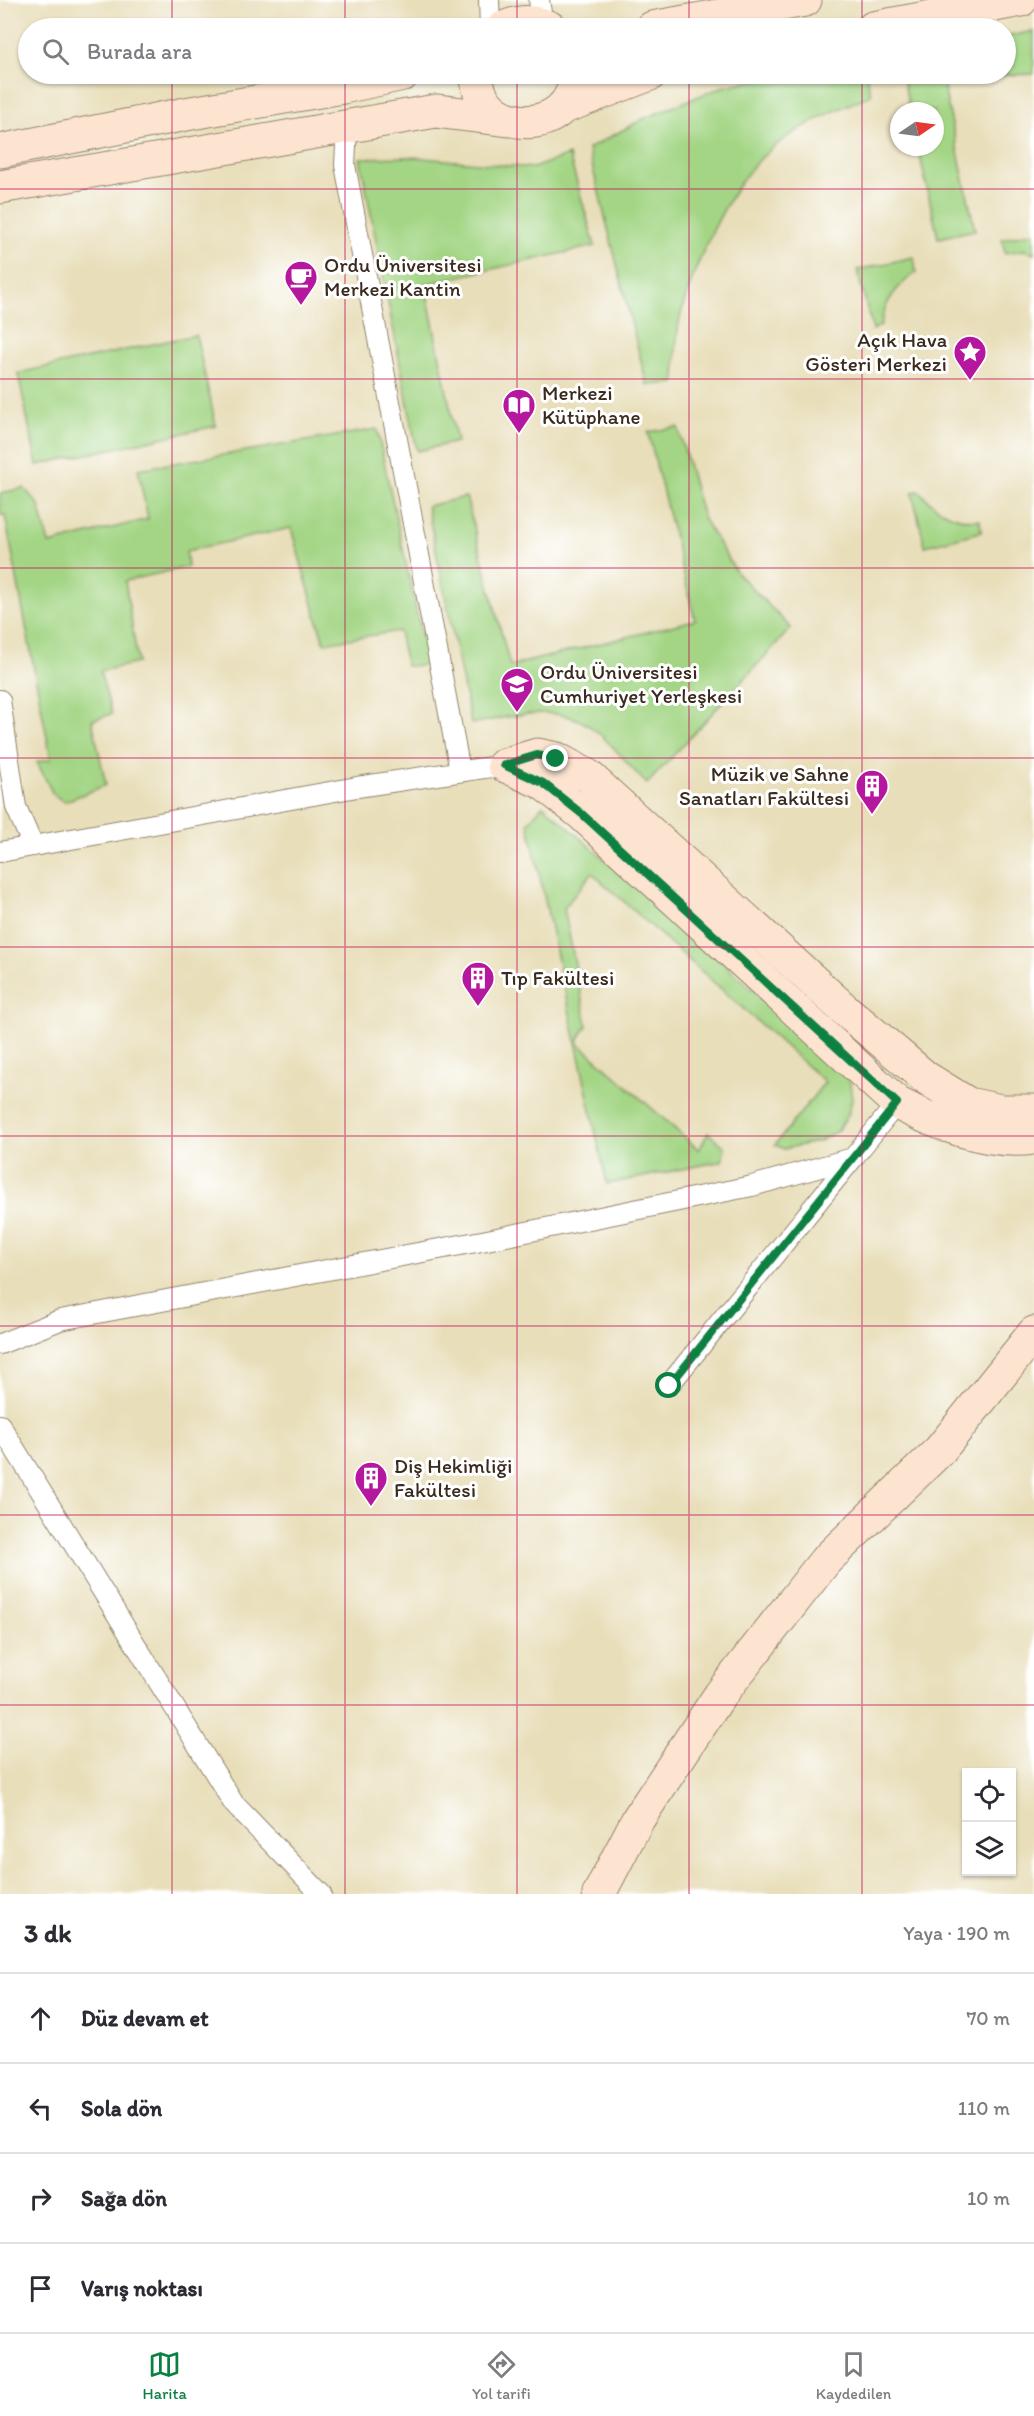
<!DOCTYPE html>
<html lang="tr">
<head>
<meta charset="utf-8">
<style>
	:root { --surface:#fff; --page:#f7f7f7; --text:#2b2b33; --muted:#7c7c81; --line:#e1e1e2; --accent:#0b8043 }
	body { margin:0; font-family:Itim,sans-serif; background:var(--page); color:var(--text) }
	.controls { position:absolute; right:18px; bottom:18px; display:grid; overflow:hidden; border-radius:0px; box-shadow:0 2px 4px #0004 }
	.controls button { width:54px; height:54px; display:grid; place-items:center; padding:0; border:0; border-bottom:2px solid var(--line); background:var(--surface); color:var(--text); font:30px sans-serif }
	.compass { position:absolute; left:890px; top:102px; width:54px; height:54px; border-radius:50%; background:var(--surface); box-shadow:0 2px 4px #0004; rotate:77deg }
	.stop { position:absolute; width:18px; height:18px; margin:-14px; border:4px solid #0b8043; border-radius:50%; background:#fff }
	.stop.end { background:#0b8043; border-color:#fff; box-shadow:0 2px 6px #0008 }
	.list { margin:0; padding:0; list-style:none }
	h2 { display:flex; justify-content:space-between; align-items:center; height:78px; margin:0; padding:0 24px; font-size:26px }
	h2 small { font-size:20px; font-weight:400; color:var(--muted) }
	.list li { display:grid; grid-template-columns:39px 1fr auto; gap:18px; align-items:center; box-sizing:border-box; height:90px; padding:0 24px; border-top:2px solid var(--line) }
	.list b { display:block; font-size:22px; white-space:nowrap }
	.list em { font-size:20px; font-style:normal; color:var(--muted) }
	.icon { flex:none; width:33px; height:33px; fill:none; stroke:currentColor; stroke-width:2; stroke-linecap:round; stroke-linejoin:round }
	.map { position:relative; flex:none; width:1034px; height:1894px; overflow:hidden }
	.search { position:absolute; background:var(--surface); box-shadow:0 2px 4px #0004; left:18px; right:18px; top:18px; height:66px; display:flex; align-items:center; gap:15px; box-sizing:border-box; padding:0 21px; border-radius:33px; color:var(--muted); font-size:22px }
	.sheet { height:438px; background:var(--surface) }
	nav { display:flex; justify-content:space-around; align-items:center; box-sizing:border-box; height:84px; border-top:2px solid var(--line); background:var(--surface); font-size:16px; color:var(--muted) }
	nav a { display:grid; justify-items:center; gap:3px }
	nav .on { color:var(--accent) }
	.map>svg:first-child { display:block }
	.green { fill:#a3d584; stroke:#6f8051; stroke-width:1.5 }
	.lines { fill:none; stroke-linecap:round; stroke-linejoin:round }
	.lane-casing { stroke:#92846c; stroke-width:22 }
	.secondary-casing { stroke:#92846c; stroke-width:35 }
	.lane { stroke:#fff; stroke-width:20 }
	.secondary { stroke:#fde4d1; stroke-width:33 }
	.route { stroke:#0b8043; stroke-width:8 }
	.grid { fill:none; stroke:#c2185b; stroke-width:1.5; stroke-opacity:0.55 }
	.labels { text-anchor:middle; stroke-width:6; stroke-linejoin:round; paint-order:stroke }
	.poi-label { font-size:21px; fill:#3b2a1e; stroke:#fff; text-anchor:start }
</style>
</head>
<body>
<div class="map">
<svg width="1034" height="1894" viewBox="0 0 1034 1894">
	<rect width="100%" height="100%" fill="#fff"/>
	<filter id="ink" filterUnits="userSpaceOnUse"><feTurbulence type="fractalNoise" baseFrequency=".0167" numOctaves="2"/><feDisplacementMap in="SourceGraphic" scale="12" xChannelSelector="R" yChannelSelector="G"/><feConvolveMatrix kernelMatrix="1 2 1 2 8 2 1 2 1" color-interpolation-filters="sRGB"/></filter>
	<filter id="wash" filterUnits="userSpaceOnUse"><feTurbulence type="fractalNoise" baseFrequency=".008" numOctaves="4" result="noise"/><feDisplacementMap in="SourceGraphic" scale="24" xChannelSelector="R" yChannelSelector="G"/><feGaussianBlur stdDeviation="1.35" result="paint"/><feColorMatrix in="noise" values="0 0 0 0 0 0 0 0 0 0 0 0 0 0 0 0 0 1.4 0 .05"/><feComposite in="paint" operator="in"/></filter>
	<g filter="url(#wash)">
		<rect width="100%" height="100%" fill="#e8deb9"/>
		<path class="green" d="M1034 31V74L968 77 967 74H1006V37Z
			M783 74H866L871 95C829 113 782 132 752 168 722 202 686 283 678 328 675 346 676 365 675 383L647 385 588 149 645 118 722 87Z
			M902 74H941L975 230 938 238 918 147H935V111H910Z
			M569 155 595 246 425 284 457 442 417 451 360 158 412 157 533 168Z
			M1034 232V253L1024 250 1005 253 1002 239Z
			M914 257 916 272C897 287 884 301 881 325L873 330 857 270Z
			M196 335 216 426 37 465 18 373Z
			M678 427 703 518 737 573 791 628 647 784C630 767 610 741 592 728 558 702 509 717 471 724L427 506 466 497 510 666 695 620 648 432Z
			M377 429 428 665 406 666 399 631 324 643 291 528 186 551 188 567 125 581 138 663 100 671 112 714 92 720 106 785 64 802 53 794 37 762 51 759 5 515H0V493L24 488 39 505 49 544 148 519 138 469Z
			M919 491C936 510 954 521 980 520L981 532 925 546 912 492Z
			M543 805 832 1059 850 1082 852 1100 848 1115 837 1131 820 1141 784 1149 775 1145 825 1082 592 873 564 908 587 1025 577 1042 699 1150 708 1133 725 1147 722 1161 607 1184 528 823Z"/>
	</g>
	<g filter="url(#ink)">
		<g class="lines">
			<defs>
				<path id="lane" d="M489 0 490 28
					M539 0 543 25
					M347 126 345 165 460 771
					M0 700 16 807 33 846
					M0 852 357 787 504 765
					M0 1344 60 1320 487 1240 752 1186 853 1158 897 1103
					M669 1385 853 1158
					M0 1425 234 1804 321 1894"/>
				<path id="secondary" d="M503 28C519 21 534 20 550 28
					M652 28 805 0
					M873 28 1021 0
					M477 74C476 135 573 140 576 74
					M564 107 650 74
					M0 151 191 113 343 87 403 74
					M0 187 436 111 511 120
					M1034 1111H1001L968 1104 926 1078 844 1009 588 776 557 759 537 755 504 765 543 783 582 814 897 1103C937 1124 988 1145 1034 1138
					M599 1894 638 1819 720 1695 825 1561 940 1450 1034 1333"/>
			</defs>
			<use href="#lane" class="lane-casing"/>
			<use href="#secondary" class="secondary-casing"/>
			<use href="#lane" class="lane"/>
			<use href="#secondary" class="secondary"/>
		</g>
	</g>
	<g class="lines" filter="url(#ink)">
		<path class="route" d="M556 759 537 755 504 765 543 783 582 814 897 1103 669 1386"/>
	</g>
	<path class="grid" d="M172 0V28M345 0V28M517 0V28M689 0V28M862 0V28M172 74V1894M345 74V1894M517 74V1894M689 74V1894M862 74V1894M0 189H1034M0 379H1034M0 568H1034M0 758H1034M0 947H1034M0 1136H1034M0 1326H1034M0 1515H1034M0 1705H1034"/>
	<defs>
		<symbol id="cafe-pin" viewBox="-11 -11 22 30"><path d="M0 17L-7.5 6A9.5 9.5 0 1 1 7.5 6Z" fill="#b5179e" stroke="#fff"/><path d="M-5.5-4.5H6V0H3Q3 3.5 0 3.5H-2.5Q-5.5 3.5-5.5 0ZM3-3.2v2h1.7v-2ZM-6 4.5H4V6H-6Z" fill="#fff"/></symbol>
		<symbol id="sight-pin" viewBox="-11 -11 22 30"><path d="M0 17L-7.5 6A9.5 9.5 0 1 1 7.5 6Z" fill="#b5179e" stroke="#fff"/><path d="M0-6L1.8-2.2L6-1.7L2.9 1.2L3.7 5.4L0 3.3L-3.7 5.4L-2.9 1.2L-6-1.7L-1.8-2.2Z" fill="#fff"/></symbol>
		<symbol id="library-pin" viewBox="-11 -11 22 30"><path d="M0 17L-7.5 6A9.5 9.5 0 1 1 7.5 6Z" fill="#b5179e" stroke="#fff"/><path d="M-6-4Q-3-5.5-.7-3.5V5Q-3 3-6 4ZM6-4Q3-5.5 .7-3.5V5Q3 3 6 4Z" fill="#fff"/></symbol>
		<symbol id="university-pin" viewBox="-11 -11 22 30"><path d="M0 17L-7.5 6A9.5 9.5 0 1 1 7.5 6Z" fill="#b5179e" stroke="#fff"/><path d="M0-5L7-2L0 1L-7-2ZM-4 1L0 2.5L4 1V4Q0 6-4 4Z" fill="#fff"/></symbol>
		<symbol id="building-pin" viewBox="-11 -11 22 30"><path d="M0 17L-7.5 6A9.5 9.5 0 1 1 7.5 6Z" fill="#b5179e" stroke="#fff"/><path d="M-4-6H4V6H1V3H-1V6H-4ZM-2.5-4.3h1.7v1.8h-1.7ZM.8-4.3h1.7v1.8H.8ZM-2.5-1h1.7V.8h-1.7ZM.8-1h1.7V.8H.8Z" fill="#fff"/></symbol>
	</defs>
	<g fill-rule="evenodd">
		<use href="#cafe-pin" x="282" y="258" width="38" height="52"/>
		<use href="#sight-pin" x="951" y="333" width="38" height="52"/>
		<use href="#library-pin" x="500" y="386" width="38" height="52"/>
		<use href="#university-pin" x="498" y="665" width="38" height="52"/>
		<use href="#building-pin" x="853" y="767" width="38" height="52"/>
		<use href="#building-pin" x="459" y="959" width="38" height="52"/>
		<use href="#building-pin" x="352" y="1459" width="38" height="52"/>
	</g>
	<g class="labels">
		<g class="poi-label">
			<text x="324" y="272">Ordu Üniversitesi<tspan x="324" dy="24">Merkezi Kantin</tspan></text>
			<text x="947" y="347" text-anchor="end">Açık Hava<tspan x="947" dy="24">Gösteri Merkezi</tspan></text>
			<text x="542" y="400">Merkezi<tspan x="542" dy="24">Kütüphane</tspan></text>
			<text x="540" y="679">Ordu Üniversitesi<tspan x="540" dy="24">Cumhuriyet Yerleşkesi</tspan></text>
			<text x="849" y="781" text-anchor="end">Müzik ve Sahne<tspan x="849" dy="24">Sanatları Fakültesi</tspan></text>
			<text x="501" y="985">Tıp Fakültesi</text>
			<text x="394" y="1473">Diş Hekimliği<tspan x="394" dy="24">Fakültesi</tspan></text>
		</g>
	</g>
</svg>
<div class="controls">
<button><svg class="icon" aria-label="locate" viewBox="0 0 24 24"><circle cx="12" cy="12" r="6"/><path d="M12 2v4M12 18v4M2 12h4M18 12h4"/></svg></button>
<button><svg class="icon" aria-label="layers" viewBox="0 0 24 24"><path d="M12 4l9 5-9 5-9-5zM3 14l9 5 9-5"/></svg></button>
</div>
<svg class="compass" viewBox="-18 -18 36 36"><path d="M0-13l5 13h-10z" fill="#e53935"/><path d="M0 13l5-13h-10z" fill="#7c7c81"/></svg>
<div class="stop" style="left:669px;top:1386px"></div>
<div class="stop end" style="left:556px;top:759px"></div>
<div class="search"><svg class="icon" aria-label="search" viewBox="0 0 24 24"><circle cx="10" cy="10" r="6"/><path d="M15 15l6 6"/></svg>Burada ara</div>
</div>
<section class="sheet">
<h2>3 dk<small>Yaya · 190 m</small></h2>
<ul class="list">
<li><svg class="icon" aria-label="ahead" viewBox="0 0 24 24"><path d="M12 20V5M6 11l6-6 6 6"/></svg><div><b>Düz devam et</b></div><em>70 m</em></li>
<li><svg class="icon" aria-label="left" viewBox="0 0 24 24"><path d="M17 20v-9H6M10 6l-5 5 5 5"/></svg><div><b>Sola dön</b></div><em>110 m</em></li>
<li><svg class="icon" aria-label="right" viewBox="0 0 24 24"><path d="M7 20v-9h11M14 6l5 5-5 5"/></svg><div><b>Sağa dön</b></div><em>10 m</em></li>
<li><svg class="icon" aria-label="arrive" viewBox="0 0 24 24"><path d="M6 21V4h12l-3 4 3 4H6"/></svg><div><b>Varış noktası</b></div></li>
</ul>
</section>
<nav>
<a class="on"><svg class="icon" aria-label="map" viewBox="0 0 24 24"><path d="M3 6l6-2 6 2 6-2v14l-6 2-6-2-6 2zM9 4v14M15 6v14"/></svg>Harita</a>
<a><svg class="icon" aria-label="directions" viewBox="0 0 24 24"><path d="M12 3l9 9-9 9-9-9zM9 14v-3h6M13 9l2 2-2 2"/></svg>Yol tarifi</a>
<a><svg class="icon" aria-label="saved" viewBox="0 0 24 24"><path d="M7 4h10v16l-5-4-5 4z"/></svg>Kaydedilen</a>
</nav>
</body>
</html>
